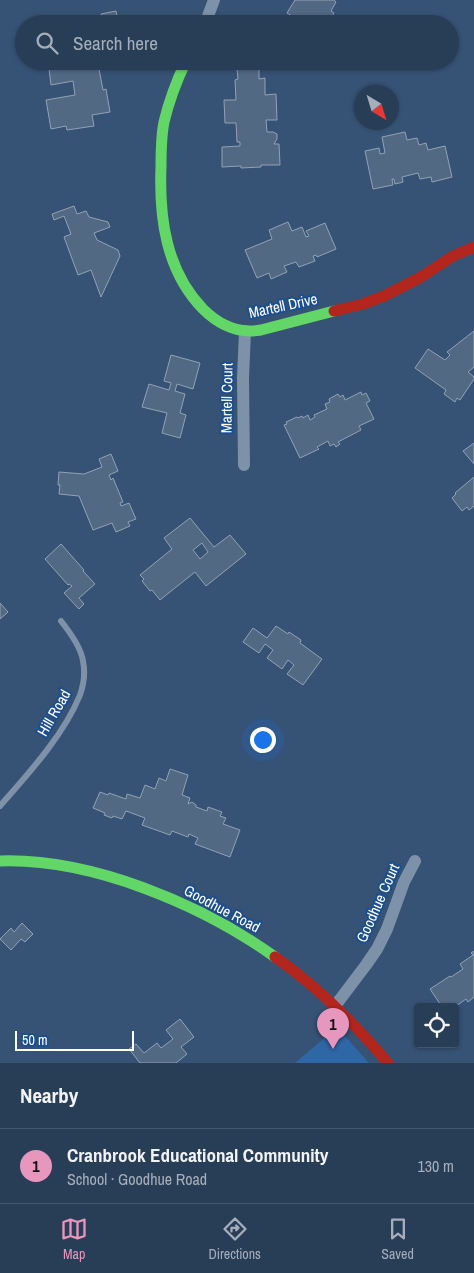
<!DOCTYPE html>
<html lang="en">
<head>
<meta charset="utf-8">
<style>
	:root { --surface:#283e57; --page:#344961; --text:#f1f3f6; --muted:#a5aeba; --line:#44576d; --accent:#e797bd }
	body { margin:0; font-family:"Archivo Narrow",sans-serif; background:var(--page); color:var(--text) }
	.controls { position:absolute; right:15px; bottom:15px; display:grid; overflow:hidden; border-radius:5px; box-shadow:0 1px 4px #0004 }
	.controls button { width:45px; height:45px; display:grid; place-items:center; padding:0; border:0; border-bottom:1px solid var(--line); background:var(--surface); color:var(--text); font:25px sans-serif }
	.compass { position:absolute; left:354px; top:85px; width:45px; height:45px; border-radius:50%; background:var(--surface); box-shadow:0 1px 4px #0004; rotate:142deg }
	.scale { position:absolute; left:15px; bottom:12px; width:119px; box-sizing:border-box; padding-left:5px; border:2px solid #fff; border-top:0; font-size:14px; line-height:18px; white-space:nowrap; color:#fff; -webkit-text-stroke:4px #1b4f8f; paint-order:stroke }
	.you { position:absolute; left:262px; top:739px; width:18px; height:18px; margin:-12px; border:4px solid #fff; border-radius:50%; background:#1a73e8; box-shadow:0 0 0 8px #1a73e833 }
	.badge { display:grid; place-items:center; width:32px; height:32px; border-radius:50%; background:var(--accent); color:#111; font-size:16px; font-weight:700 }
	.pin { position:absolute; translate:-50% -41px; filter:drop-shadow(0 1px 2px #0008) }
	.pin::after { content:''; position:absolute; top:26px; width:18px; height:15px; background:inherit; clip-path:polygon(0 0,100% 0,50% 100%) }
	.list { margin:0; padding:0; list-style:none }
	h2 { display:flex; justify-content:space-between; align-items:center; height:65px; margin:0; padding:0 20px; font-size:21px }
	h2 small { font-size:16px; font-weight:400; color:var(--muted) }
	.list li { display:grid; grid-template-columns:32px 1fr auto; gap:15px; align-items:center; box-sizing:border-box; height:75px; padding:0 20px; border-top:1px solid var(--line) }
	.list b { display:block; font-size:19px; white-space:nowrap }
	.list p { margin:0; font-size:16px; white-space:nowrap; color:var(--muted) }
	.list em { font-size:16px; font-style:normal; color:var(--muted) }
	.icon { flex:none; width:28px; height:28px; fill:none; stroke:currentColor; stroke-width:2; stroke-linecap:round; stroke-linejoin:round }
	.map { position:relative; flex:none; width:474px; height:1063px; overflow:hidden }
	.search { position:absolute; background:var(--surface); box-shadow:0 1px 4px #0004; left:15px; right:15px; top:15px; height:55px; display:flex; align-items:center; gap:12px; box-sizing:border-box; padding:0 18px; border-radius:28px; color:var(--muted); font-size:19px }
	.sheet { height:140px; background:var(--surface) }
	nav { display:flex; justify-content:space-around; align-items:center; box-sizing:border-box; height:70px; border-top:1px solid var(--line); background:var(--surface); font-size:14px; color:var(--muted) }
	nav a { display:grid; justify-items:center; gap:2px }
	nav .on { color:var(--accent) }
	.map>svg:first-child { display:block }
	.green { fill:#2f66a5 }
	.building { fill:#526984; stroke:#92a2b6; fill-rule:evenodd }
	.lines { fill:none; stroke-linecap:round; stroke-linejoin:round }
	.lane { stroke:#7d92a8; stroke-width:6 }
	.street { stroke:#7d92a8; stroke-width:12 }
	.fast { stroke:#63d668; stroke-width:11 }
	.jam { stroke:#b3261e; stroke-width:11 }
	.labels { text-anchor:middle; stroke-width:4; stroke-linejoin:round; paint-order:stroke }
	.street-label { font-size:15px; fill:#fff; stroke:#1b4f8f }
</style>
</head>
<body>
<div class="map">
<svg width="474" height="1063" viewBox="0 0 474 1063">
	<rect width="100%" height="100%" fill="#365274"/>
	<path class="green" d="M337 1027 369 1063H295Z"/>
	<path class="building" d="M295 0H334L336 2 331 11 334 13 330 20 327 18 323 24H286L290 16 291 17 292 16 287 13Z
		M116 11 118 21 127 19 128 24H102L101 14Z
		M49 61H103L104 69H99L103 90 106 89 110 112 92 115 94 126 67 130 66 126 51 129 46 100 75 95 73 81 51 85 49 69 50 68Z
		M259 68V79L265 78V95L276 94 277 120H266L267 132H273L277 134V139L274 144H279L280 165H261V167L241 168V166L222 167V147L240 146V142H237L236 123H225L224 100H236L235 80 238 79 237 69Z
		M405 132 407 140 417 138 419 145 426 143 428 150 445 146 452 177 432 182 431 177 420 179 418 173 402 177 403 182 395 184 394 179H392L393 185 373 189 365 151 379 148 380 154 385 153 382 137Z
		M74 206 77 214 86 211 89 217 108 222 110 227 94 233 97 240 118 250 120 256 101 297 91 270 78 275 64 237 71 234 64 216 54 220 52 214Z
		M288 222 292 231 302 227 306 237 309 236 306 231 325 223 336 249 317 257 316 255 313 256 315 261 299 267 296 262 284 266 287 272 271 279 269 273 257 278 245 250 272 239 269 230Z
		M474 331V367L468 372 474 377V379L460 400 457 398 455 402 444 394 446 390 415 368 428 349 445 360 450 355 447 352Z
		M171 355 200 363 193 389 177 384 175 391 185 394 180 413 186 415 180 438 162 433 167 413 142 407 149 384 169 390 171 383 164 381Z
		M361 392 362 395 366 393 370 401 366 403 374 419 359 426 361 430 338 442 340 444 336 447 334 444 330 446 328 441 317 447 319 449 300 458 284 425 287 424 286 422 297 417 298 418 302 416 303 418 308 415 310 420 315 417 314 415 327 409 325 404 330 402 329 399 338 394 340 397 343 395 345 400Z
		M474 443V464L463 451Z
		M111 454 118 471 109 475 111 480 113 478 123 502 120 503 121 506 129 503 136 519 128 522 130 526 116 532 112 523 93 530 79 496 59 494 60 485H58L59 472 84 474 102 467 99 459Z
		M474 477V506L469 510 467 507 462 511 452 498 456 494 455 493Z
		M190 518 214 547 230 535 246 554 206 586 195 572 160 600 152 590 150 591 142 581 144 579 140 575 172 549 164 538ZM202 543 208 552 200 559 193 550Z
		M61 544 84 570 83 571 95 584 79 598 84 604 79 609 64 593 72 586 69 584 68 585 45 559Z
		M0 603 8 612 0 619Z
		M276 626 288 634 289 632 301 640 300 643 322 659 303 685 287 674 294 665 288 660 282 669 267 658 273 650 265 644 259 653 243 642 253 628 267 638Z
		M170 769 188 775 182 795 190 798 188 804 192 802 196 805V807L207 811 208 807 222 812 220 816 226 818 223 824 240 830 230 857 195 844 198 838 189 834 188 837 172 831 170 835 142 825 145 818 126 811 122 819 113 816 112 818 104 815 105 813 93 808 100 792 108 795 109 793 126 799 127 794 140 798 145 785 155 789 159 778 166 781Z
		M22 923 33 934 25 942 21 939 11 950 0 939 11 928 14 932Z
		M474 951V997L468 1002 466 999 455 1007H442L430 989 450 976 451 977 463 969 460 964 473 955 471 953Z
		M180 1019 194 1037 181 1047 187 1054 176 1063H140L129 1049 136 1044 144 1053 157 1043 161 1048 173 1039 166 1030Z"/>
	<g class="lines">
		<path class="lane" d="M0 806C28 774 64 735 80 695 84 684 85 671 83 661 81 647 69 631 61 621"/>
		<path class="street" d="M205 24 214 0
			M244 465 243 378 245 331
			M335 1006 366 965 377 949 387 929 404 882 415 861"/>
		<path class="fast" d="M186 61C177 80 169 101 164 122 161 137 161 152 161 167 159 218 166 271 203 309 218 324 238 334 261 330L334 311
			M0 861C91 858 201 904 275 957"/>
		<path class="jam" d="M334 311 363 304 384 296 421 277 453 256 474 247
			M275 957C318 987 354 1023 388 1063"/>
	</g>
	<g class="labels">
		<g class="street-label">
			<text transform="translate(283 306) rotate(-12)" y="5">Martell Drive</text>
			<text transform="translate(227 398) rotate(-89)" y="5">Martell Court</text>
			<text transform="translate(54 713) rotate(-60)" y="5">Hill Road</text>
			<text transform="translate(378 903) rotate(-66)" y="5">Goodhue Court</text>
			<text transform="translate(222 909) rotate(28)" y="5">Goodhue Road</text>
		</g>
	</g>
</svg>
<div class="controls">
<button><svg class="icon" aria-label="locate" viewBox="0 0 24 24"><circle cx="12" cy="12" r="6"/><path d="M12 2v4M12 18v4M2 12h4M18 12h4"/></svg></button>
</div>
<svg class="compass" viewBox="-18 -18 36 36"><path d="M0-13l5 13h-10z" fill="#e53935"/><path d="M0 13l5-13h-10z" fill="#a5aeba"/></svg>
<div class="scale">50 m</div>
<div class="you"></div>
<div class="pin badge" style="left:333px;top:1049px">1</div>
<div class="search"><svg class="icon" aria-label="search" viewBox="0 0 24 24"><circle cx="10" cy="10" r="6"/><path d="M15 15l6 6"/></svg>Search here</div>
</div>
<section class="sheet">
<h2>Nearby<small></small></h2>
<ul class="list">
<li><span class="badge">1</span><div><b>Cranbrook Educational Community</b><p>School · Goodhue Road</p></div><em>130 m</em></li>
</ul>
</section>
<nav>
<a class="on"><svg class="icon" aria-label="map" viewBox="0 0 24 24"><path d="M3 6l6-2 6 2 6-2v14l-6 2-6-2-6 2zM9 4v14M15 6v14"/></svg>Map</a>
<a><svg class="icon" aria-label="directions" viewBox="0 0 24 24"><path d="M12 3l9 9-9 9-9-9zM9 14v-3h6M13 9l2 2-2 2"/></svg>Directions</a>
<a><svg class="icon" aria-label="saved" viewBox="0 0 24 24"><path d="M7 4h10v16l-5-4-5 4z"/></svg>Saved</a>
</nav>
</body>
</html>
